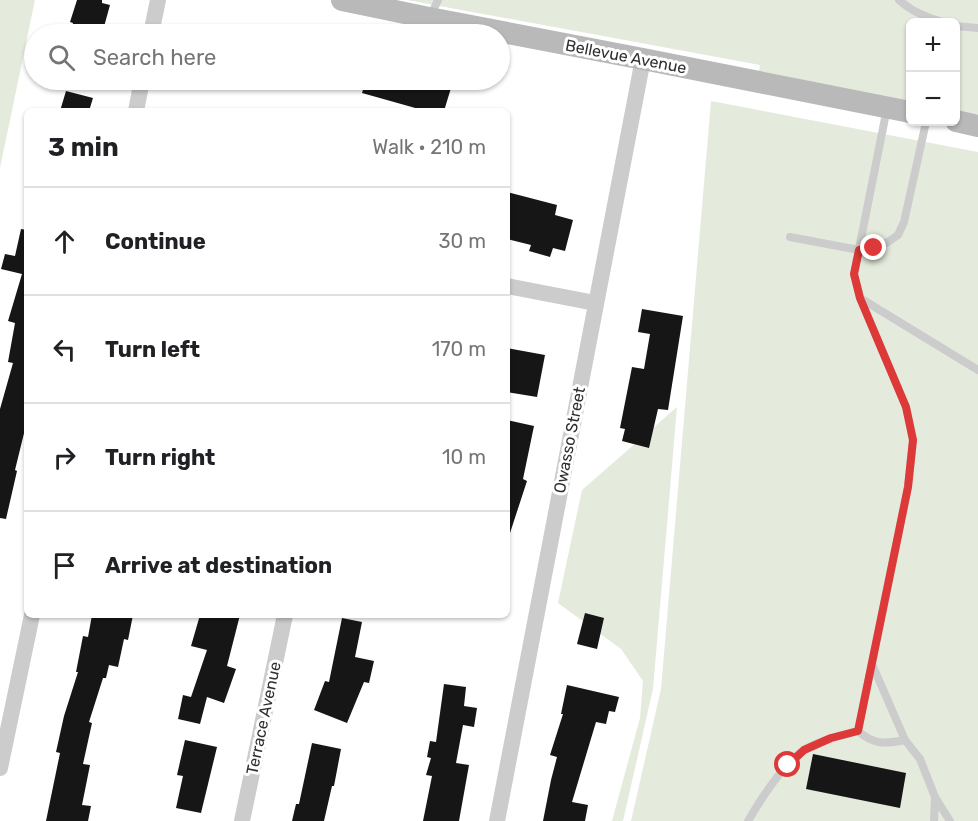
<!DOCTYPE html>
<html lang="en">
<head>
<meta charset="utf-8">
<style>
	:root { --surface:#fff; --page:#f2f2f2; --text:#202124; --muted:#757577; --line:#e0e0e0 }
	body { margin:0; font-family:Rubik,sans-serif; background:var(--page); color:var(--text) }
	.controls { position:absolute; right:18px; top:18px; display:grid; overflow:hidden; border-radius:9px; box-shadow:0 2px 4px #0004 }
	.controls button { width:54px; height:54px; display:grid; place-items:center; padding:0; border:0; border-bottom:2px solid var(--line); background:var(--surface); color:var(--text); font:30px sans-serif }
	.stop { position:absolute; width:18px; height:18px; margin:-14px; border:4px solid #dd3939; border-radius:50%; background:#fff }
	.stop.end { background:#dd3939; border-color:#fff; box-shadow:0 2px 6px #0008 }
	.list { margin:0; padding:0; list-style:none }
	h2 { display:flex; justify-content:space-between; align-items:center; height:78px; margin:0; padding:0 24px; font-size:26px }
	h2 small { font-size:20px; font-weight:400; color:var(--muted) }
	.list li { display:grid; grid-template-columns:39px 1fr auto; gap:18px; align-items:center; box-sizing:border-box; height:108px; padding:0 24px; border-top:2px solid var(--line) }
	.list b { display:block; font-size:22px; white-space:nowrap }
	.list em { font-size:20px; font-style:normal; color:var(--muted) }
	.icon { flex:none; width:33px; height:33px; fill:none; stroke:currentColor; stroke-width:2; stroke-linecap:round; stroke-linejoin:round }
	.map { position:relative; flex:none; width:978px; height:821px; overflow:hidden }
	.search { position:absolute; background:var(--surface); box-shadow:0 2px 4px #0004; left:24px; top:24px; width:486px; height:66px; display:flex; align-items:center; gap:15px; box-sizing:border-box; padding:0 21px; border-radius:33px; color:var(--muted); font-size:22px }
	.panel { position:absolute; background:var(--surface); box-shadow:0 2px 4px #0004; left:24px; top:108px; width:486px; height:510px; border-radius:9px }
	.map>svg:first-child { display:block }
	.green { fill:#e4ebdd }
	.building { fill:#161616 }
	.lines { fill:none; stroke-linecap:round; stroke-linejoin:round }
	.lane { stroke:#ccc; stroke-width:8 }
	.street { stroke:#ccc; stroke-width:16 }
	.secondary { stroke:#b9b9b9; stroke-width:22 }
	.route { stroke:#dd3939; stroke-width:8 }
	.labels { text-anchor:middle; stroke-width:6; stroke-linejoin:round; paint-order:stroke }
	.street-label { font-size:16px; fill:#2f2f2f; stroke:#fff }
</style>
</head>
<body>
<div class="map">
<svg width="978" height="821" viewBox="0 0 978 821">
	<rect width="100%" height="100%" fill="#fff"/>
	<path class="green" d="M0 0H35L0 168Z
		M407 0H978V115L956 111V22H910V102L759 71 760 65Z
		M711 101 978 152V821H631L661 689Z
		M677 407 653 689 623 821H612L640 718 643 681 621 649 558 603 582 490Z"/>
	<path class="building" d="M77 0H102V3L110 5 102 34H71L73 23 70 22Z
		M366 80H420L451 88 444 111H426L362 93Z
		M66 91 93 98 89 111H60Z
		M507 192 557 205 555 215 573 220 565 251 553 248 550 257 529 251 531 245 507 239Z
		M21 229 27 230V421L15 470 17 471 6 519 0 518V409L13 363 8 362 15 323 8 321 22 274 1 269 5 254 15 256Z
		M642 309 683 316 668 410 658 409 649 448 622 441 625 429 620 428 632 367 644 369 650 334 638 332Z
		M507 348 545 355 537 397 507 392Z
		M507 420 534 426 523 479 527 481 510 533H507Z
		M585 613 604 618 597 649 577 644Z
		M92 615H133L128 640 124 639 118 667 109 665 106 678H103L89 722 92 723 83 764 90 765 82 805 91 806 88 821H46L60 753 56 752 64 716 78 672H76L83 636 88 637Z
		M200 615H240L227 666 236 669 224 703 207 697 200 724 178 719 183 695 191 697 207 650 191 646Z
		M342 618 362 622 355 657 374 661 369 683 364 682 347 723 314 710 325 681 329 682Z
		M444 684 466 687 464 706 477 708 474 727 463 725 456 763 469 765 459 821H423L432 776 426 775 431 758 427 757 430 741 436 742Z
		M567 685 619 697 615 712 609 711 606 724 596 722 572 802 588 805 585 821H543L551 780 557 757 550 755 563 714H561Z
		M185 740 217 747 201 813 176 808 183 776 177 775Z
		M312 743 341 749 334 786H332L324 821H292L296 804H299Z
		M813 754 906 773 900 808 806 789Z"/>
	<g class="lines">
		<path class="lane" d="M899 0C911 11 928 18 943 22
			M431 15 438 0
			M956 26 978 28
			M790 237 859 250 875 248 888 242 898 235 904 222 926 122
			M860 298 978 370
			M872 664 905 740
			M858 731 908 487 913 440 906 407 860 298 854 274 887 108
			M748 821C761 799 783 764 804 750 820 740 840 736 858 731 874 745 885 744 905 740L920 759 935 797 950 821
			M934 821 935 797"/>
		<path class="street" d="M151 34 158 0
			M136 111 142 80
			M507 286 595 303
			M0 768 32 615
			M242 821 285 615
			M497 821 643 59"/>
		<path class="secondary" d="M342 0 429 18 643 59 910 112
			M956 121 978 126"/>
	</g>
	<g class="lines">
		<path class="route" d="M788 765 804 750 831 738 858 731 908 487 913 440 906 407 860 298 854 274 859 250 874 248"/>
	</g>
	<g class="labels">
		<g class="street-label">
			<text transform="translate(626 56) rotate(11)" y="6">Bellevue Avenue</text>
			<text transform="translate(569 440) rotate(-79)" y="6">Owasso Street</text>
			<text transform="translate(263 718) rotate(-78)" y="6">Terrace Avenue</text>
		</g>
	</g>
</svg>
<div class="controls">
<button>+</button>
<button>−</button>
</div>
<div class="stop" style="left:788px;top:765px"></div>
<div class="stop end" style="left:874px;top:248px"></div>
<div class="search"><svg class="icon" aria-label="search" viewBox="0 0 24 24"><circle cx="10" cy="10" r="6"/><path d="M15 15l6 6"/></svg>Search here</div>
<section class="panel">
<h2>3 min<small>Walk · 210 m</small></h2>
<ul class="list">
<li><svg class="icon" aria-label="ahead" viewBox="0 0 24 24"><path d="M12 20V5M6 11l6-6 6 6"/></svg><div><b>Continue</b></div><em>30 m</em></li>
<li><svg class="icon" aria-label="left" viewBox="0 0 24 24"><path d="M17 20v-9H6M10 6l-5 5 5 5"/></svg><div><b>Turn left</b></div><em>170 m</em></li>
<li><svg class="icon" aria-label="right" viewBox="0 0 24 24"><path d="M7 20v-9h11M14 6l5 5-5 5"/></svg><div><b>Turn right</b></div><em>10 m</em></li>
<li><svg class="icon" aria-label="arrive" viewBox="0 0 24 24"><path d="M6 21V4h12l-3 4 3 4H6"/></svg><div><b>Arrive at destination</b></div></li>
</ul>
</section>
</div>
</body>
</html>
